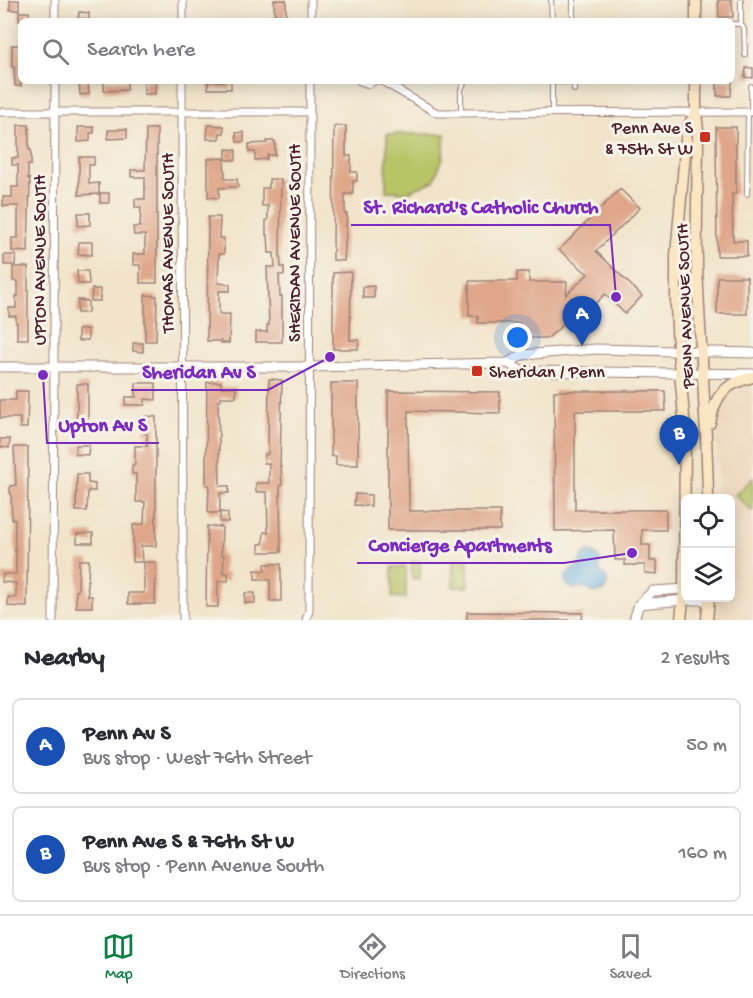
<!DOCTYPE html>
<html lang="en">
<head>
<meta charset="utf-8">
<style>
	:root { --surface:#fff; --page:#f7f7f7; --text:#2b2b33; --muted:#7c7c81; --line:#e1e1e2; --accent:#0b8043 }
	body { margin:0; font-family:"Gochi Hand",sans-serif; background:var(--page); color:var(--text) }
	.controls { position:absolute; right:18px; bottom:18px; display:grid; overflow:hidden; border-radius:9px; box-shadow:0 3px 15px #0003 }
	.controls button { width:54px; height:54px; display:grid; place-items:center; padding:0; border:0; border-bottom:2px solid var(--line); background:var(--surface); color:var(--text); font:30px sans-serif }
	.you { position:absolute; left:518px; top:338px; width:21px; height:21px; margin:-15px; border:4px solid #fff; border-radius:50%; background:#1a73e8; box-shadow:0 0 0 9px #1a73e833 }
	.badge { display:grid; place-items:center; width:39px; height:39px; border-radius:50%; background:var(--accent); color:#fff; font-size:20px; font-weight:700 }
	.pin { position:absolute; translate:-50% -50px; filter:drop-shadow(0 2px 3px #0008) }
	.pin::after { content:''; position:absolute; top:32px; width:21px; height:18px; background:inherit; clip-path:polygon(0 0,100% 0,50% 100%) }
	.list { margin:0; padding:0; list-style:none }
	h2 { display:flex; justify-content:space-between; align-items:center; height:78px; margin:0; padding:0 24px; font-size:26px }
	h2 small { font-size:20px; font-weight:400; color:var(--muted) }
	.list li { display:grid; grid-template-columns:39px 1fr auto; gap:18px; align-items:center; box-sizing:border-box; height:96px; margin:0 12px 12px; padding:0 12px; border:2px solid var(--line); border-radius:9px }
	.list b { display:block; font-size:22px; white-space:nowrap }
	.list p { margin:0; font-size:20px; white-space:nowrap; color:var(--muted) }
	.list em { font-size:20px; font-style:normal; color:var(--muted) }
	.icon { flex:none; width:33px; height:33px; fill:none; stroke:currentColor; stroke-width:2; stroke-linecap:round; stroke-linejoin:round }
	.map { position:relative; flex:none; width:753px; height:620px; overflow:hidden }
	.search { position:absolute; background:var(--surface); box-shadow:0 3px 15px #0003; left:18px; right:18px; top:18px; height:66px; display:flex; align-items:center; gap:15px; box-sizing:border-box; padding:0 21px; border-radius:9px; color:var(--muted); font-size:22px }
	.sheet { height:294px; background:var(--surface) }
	nav { display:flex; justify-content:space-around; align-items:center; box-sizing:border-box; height:84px; border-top:2px solid var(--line); background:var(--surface); font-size:16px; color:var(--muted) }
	nav a { display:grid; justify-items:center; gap:3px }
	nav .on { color:var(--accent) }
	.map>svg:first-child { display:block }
	.built { fill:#edd7bb }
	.green { fill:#b8c466; stroke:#817248; stroke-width:1.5 }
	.water { fill:#6bb0e1; stroke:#5a6886; stroke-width:1.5 }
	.building { fill:#dfa689 }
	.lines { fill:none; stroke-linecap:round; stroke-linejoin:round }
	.service-casing { stroke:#9e827a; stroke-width:6 }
	.minor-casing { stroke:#9e827a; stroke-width:9 }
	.tertiary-casing { stroke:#9e827a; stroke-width:11 }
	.secondary-casing { stroke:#9e827a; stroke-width:13 }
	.service { stroke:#fff; stroke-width:4 }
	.minor { stroke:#fff; stroke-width:7 }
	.tertiary { stroke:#fff; stroke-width:9 }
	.secondary { stroke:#fbe6c4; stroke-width:10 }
	.poi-dot { fill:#c8321e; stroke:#f7f3e8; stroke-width:2 }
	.labels { text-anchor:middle; stroke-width:6; stroke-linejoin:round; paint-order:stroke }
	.poi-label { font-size:18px; fill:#4a1f2b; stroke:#f7f3e8; text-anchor:end }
	.street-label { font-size:18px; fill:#4a1f2b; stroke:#f7f3e8 }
	.leader { fill:none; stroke:#7b2cbf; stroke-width:2 }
	.callout-dot { fill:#7b2cbf; stroke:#f7f3e8; stroke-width:2 }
	.callout-label { font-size:20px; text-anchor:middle; font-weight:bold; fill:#7b2cbf; stroke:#f7f3e8; stroke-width:6; stroke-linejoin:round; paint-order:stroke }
</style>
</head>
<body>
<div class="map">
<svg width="753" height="620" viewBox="0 0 753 620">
	<rect width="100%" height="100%" fill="#f7f3e8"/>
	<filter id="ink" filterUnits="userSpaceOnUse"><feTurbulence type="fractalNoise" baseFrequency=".0167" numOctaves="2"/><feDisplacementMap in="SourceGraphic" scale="12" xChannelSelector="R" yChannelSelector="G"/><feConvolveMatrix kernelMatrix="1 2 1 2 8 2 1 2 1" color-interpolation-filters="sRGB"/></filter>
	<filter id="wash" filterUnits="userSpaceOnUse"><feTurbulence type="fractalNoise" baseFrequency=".008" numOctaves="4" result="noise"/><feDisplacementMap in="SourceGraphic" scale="24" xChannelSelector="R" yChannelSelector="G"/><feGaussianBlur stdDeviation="1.35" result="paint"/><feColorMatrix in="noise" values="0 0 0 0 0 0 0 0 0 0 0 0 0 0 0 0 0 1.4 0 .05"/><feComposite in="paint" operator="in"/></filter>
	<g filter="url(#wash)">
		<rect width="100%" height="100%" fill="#f1e4ca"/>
		<path class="built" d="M753 381V620H716L717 598H730V499L717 498 716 415 719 401 732 388Z"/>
		<path class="green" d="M387 134H445L443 157 434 181 408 192 386 191Z
			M753 478V510L752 511 735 495Z
			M468 559V587H453V560Z
			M412 562H420V579H412Z
			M392 567H406V598L392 597Z"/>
		<path class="water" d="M589 552 595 554 600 559 599 569C601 572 604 574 606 577 610 584 603 595 594 592 590 591 588 589 585 587L574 589C559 581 565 572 578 567L583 555Z"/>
		<g id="blocks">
			<path class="building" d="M10 0H19V10H10Z
				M274 0H286V21H275Z
				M718 0H732L733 17H719Z
				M19 12H29V21H19Z
				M79 12 89 13V21H78Z
				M12 45H21V86H15L14 67H12Z
				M746 68H753V78L745 77Z
				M79 81H88L89 94 80 95Z
				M104 81H127V90L104 91Z
				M144 81H156L155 94H144Z
				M208 81H231V89H208Z
				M717 81H732L731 96H717Z
				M18 125H29V150H31V165H28V179H30L28 252 12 251V238H18V206H3V197H12V187H18V165H12V158H18Z
				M208 125 224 126V133H220L219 139H207Z
				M334 126H346V156H351V172H357V181H353V194H345V214H347L344 261 333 260Z
				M78 127H94V133H90V141L78 142Z
				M716 127H736V194H732L733 241H747V256H717Z
				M119 129H127V138L108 139V130H118Z
				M146 129H157V283H140V265H133V254H145V235H134L133 227H140L141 207H135V199H145V177H131V170H145Z
				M244 132V142H237L236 133Z
				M267 141H275V155H267V159L255 160V152H249V144L267 143Z
				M226 149 236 150V160H226Z
				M79 157H94V165H89V184L99 183V194L79 195Z
				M224 158 225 179H237L238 187 219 188V198L208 197V159Z
				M269 179H281L280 253 281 267H284V275H279L280 296H282V342H256V332H267V325H269L267 267H275L274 253H269L268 235H266V220H268V206H262V188H269Z
				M620 189 640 208 596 251 642 296 625 314 605 294 585 314 580 310 548 338H519L520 323H478V316H469V281H517V272H529V282H567L566 295 588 274 559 250Z
				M100 193H109V203H100Z
				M78 213H90V225L78 226Z
				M208 217H220L219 238H224V254H219L218 283 230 284V291H219V314H230L229 343H221V341H207Z
				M79 242H92V255L78 254Z
				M4 255H16L15 265H4Z
				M13 267H28V339H17V323H16V316H9V308H16V296H18V281H13Z
				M77 271H88L89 284H78Z
				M351 272 350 340H359L358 349H333V273Z
				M717 277H747V314H717Z
				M374 286V298H363V287Z
				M92 289H100V301H91Z
				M145 295 157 296 156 341H145Z
				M78 300 88 301V313H77Z
				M88 329V340L78 341V330Z
				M133 343H143V352L133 351Z
				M269 379 282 380 280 467H281L282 485H280L281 552H259V544H263L264 532 268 533 267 492H256V483H269V463H264L265 454H268Z
				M207 382H221V387H236V397H221V400H218L220 486H229V493H220V513H208L209 485H206V467Z
				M136 383H156V400L145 399V405H125L126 397H136Z
				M331 383H358V465H336V456H331Z
				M77 384H88V426H77Z
				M16 391H28L27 428H20V418H0V400H16Z
				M388 391 500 392V413L408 411 409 511H500V530H388Z
				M554 391H665L666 411H575V510H666V530H642V545H650V561H657V574L645 573V565H625V560H615L614 530 555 531Z
				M145 416 156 417V546H141L142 562H133V525L144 524 145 502H136V474H132V465H135V446H147V433H144Z
				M0 439H10L9 448 0 447Z
				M76 445H89L88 455 75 454Z
				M14 447H28L27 607 8 606V597L16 598V583L2 582 3 574H16V552H15V520H12L11 493H10V486L16 485Z
				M77 474H88V483L95 484V491H88L87 511H76Z
				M355 494 371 495V506L354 505Z
				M220 512 228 513V522H220Z
				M207 526 222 527 221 555H224L223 573H228V581H218V607H206Z
				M93 533V543H77V534Z
				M79 560H89L88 580H87L88 596H92V607H76V591H78Z
				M144 562H156L155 604H128V593H144Z
				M265 564H281V601H270V580L255 579V570L265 571Z
				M245 593H255V603H245Z
				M467 612 583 613 582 620H467Z"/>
		</g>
	</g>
	<g filter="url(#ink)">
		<use href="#blocks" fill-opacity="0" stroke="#9e827a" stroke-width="1.5"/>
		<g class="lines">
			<defs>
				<path id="service" d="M551 0 552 21
					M573 0V21
					M732 24H741V0
					M741 24 744 29 745 55
					M552 81V113
					M552 82H574
					M574 82V90
					M751 112V86
					M461 113V90L465 81
					M747 194 748 112"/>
				<path id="minor" d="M55 21V0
					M183 21V0
					M311 21V0
					M182 81 183 620
					M360 81 369 84 374 81
					M382 81 437 113 753 112
					M0 112H310
					M53 620 55 81
					M306 620 309 611 310 81"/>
				<path id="tertiary" d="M508 363 521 371 753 374
					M0 367H309L508 363 522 355 596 349 753 353
					M639 604 684 600H709
					M634 620 639 604 653 591 686 589"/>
				<path id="secondary" d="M696 21V0
					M696 81V112L698 130C698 175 696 221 697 266 700 344 707 421 708 499
					M710 423C715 395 724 384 753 377
					M681 620 684 589 685 427 678 351 676 305V255L687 129 696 112
					M707 620 709 598"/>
			</defs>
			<use href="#service" class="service-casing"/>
			<use href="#minor" class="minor-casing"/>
			<use href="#tertiary" class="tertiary-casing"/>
			<use href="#secondary" class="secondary-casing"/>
			<use href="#service" class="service"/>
			<use href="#minor" class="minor"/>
			<use href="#tertiary" class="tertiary"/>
			<use href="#secondary" class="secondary"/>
		</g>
	</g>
	<g class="poi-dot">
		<rect x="699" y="131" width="12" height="12" rx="3"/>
		<rect x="471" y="365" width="12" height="12" rx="3"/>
	</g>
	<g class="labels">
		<g class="poi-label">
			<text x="693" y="133">Penn Ave S<tspan x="693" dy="21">&amp; 75th St W</tspan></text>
			<text x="489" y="377" text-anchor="start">Sheridan / Penn</text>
		</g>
		<g class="street-label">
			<text transform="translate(167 243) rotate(-90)" y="6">THOMAS AVENUE SOUTH</text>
			<text transform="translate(294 243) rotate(-90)" y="6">SHERIDAN AVENUE SOUTH</text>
			<text transform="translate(39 260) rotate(-90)" y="6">UPTON AVENUE SOUTH</text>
			<text transform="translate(684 306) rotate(-92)" y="6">PENN AVENUE SOUTH</text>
		</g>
	</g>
	<path class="leader" d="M616 297L610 225H351M330 357L268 390H131M43 375L47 443H159M632 553L564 563H357"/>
	<g class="callout-dot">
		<circle cx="616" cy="297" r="6"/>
		<circle cx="330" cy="357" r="6"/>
		<circle cx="43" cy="375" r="6"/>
		<circle cx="632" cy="553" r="6"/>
	</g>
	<g class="callout-label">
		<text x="481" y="213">St. Richard's Catholic Church</text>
		<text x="199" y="378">Sheridan Av S</text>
		<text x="103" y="431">Upton Av S</text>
		<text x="460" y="551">Concierge Apartments</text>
	</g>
</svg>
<div class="controls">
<button><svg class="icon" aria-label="locate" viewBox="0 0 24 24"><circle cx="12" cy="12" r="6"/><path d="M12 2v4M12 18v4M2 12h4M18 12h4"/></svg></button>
<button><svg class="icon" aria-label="layers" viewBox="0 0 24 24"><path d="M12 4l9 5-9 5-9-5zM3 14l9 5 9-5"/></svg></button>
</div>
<div class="you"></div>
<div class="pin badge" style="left:582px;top:346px;background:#1a4fb4">A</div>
<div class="pin badge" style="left:679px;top:465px;background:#1a4fb4">B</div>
<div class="search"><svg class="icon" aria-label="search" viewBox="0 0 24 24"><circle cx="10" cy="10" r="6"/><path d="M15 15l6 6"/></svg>Search here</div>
</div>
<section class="sheet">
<h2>Nearby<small>2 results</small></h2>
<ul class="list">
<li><span class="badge" style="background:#1a4fb4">A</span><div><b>Penn Av S</b><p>Bus stop · West 76th Street</p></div><em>50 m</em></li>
<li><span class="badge" style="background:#1a4fb4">B</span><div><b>Penn Ave S &amp; 76th St W</b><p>Bus stop · Penn Avenue South</p></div><em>160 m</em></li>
</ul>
</section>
<nav>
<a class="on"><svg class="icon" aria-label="map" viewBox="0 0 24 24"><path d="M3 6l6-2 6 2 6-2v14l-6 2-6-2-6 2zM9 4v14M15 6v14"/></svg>Map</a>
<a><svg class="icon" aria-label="directions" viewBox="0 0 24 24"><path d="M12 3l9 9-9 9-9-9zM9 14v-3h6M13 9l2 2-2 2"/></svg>Directions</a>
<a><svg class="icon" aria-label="saved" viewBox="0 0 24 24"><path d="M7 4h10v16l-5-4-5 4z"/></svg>Saved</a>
</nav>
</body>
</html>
